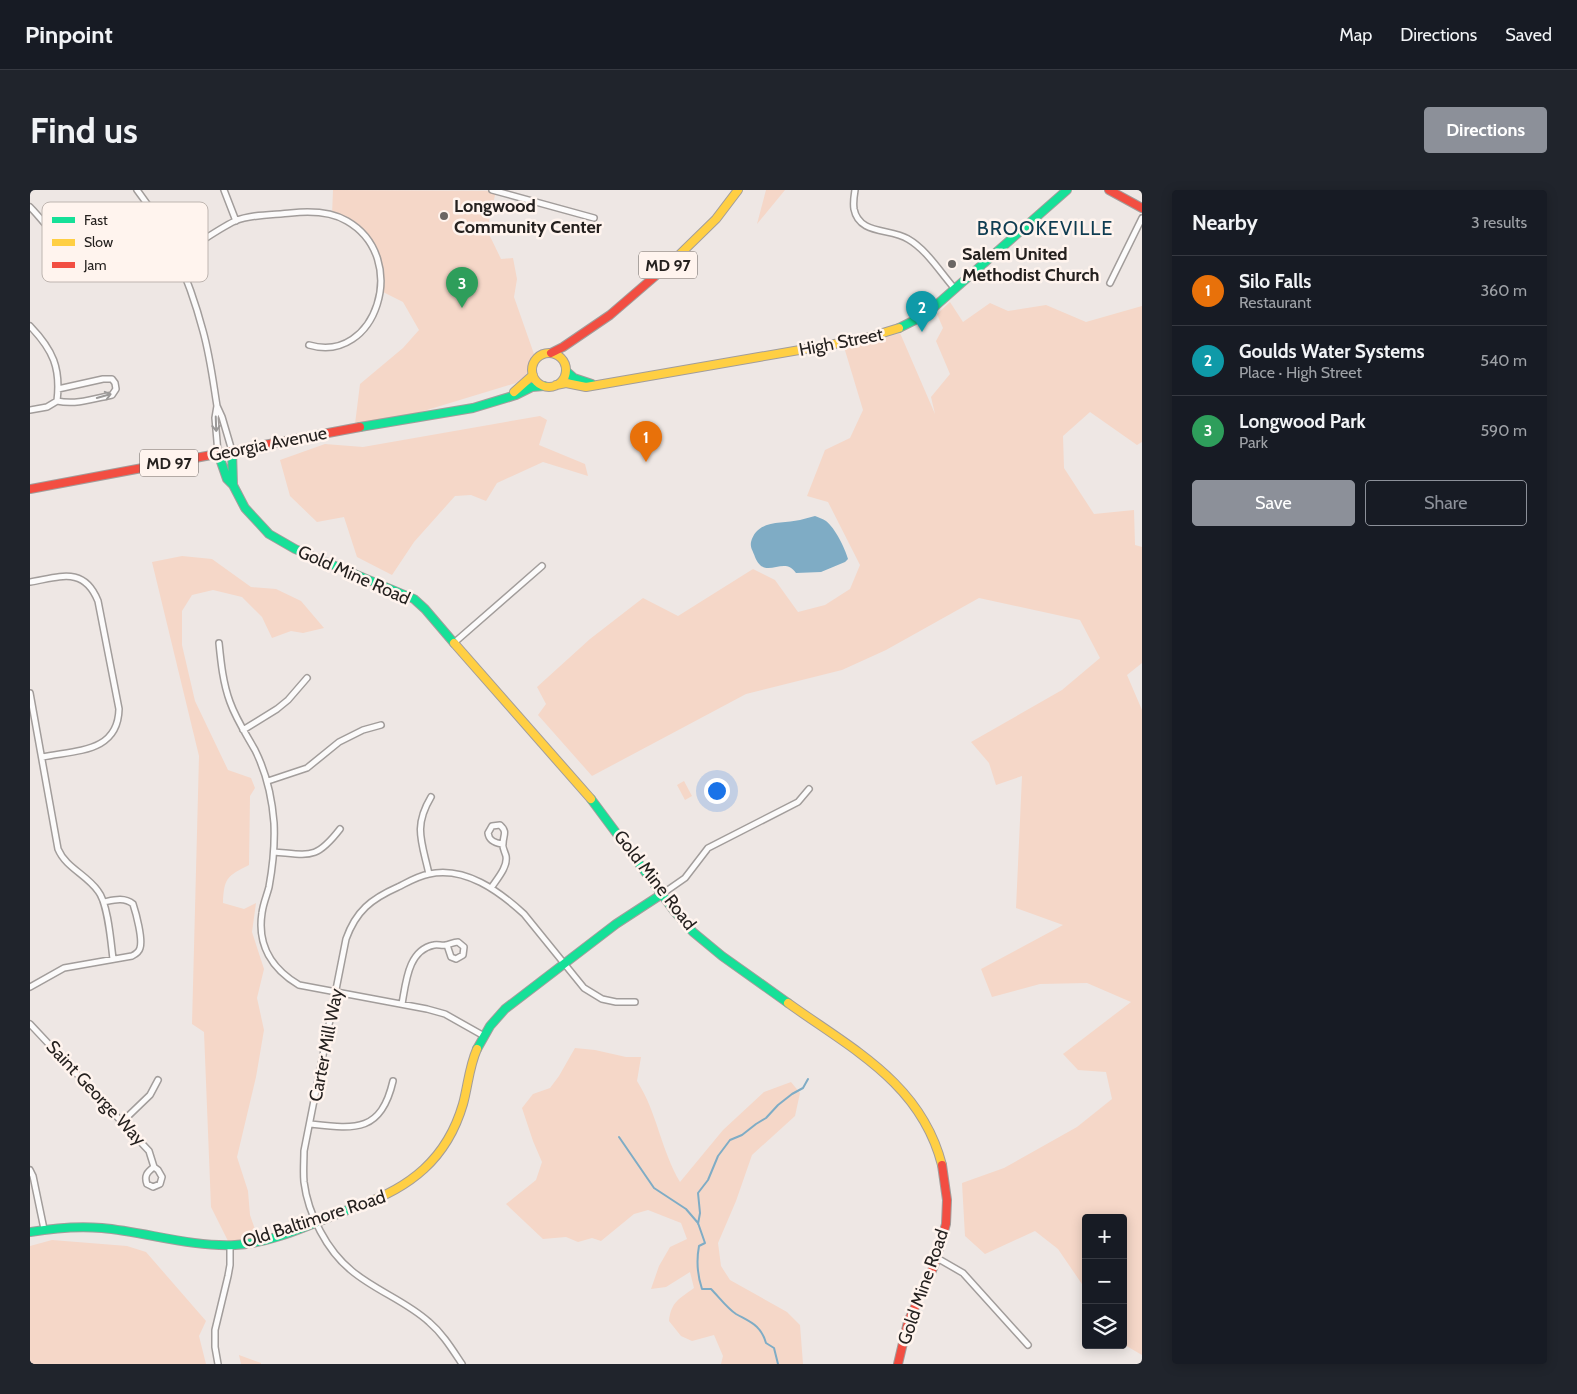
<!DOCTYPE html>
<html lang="en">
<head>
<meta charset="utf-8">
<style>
	:root { --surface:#171b24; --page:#20242c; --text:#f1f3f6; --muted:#9ea1a6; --line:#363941; --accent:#8c9099 }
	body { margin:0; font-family:Cabin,sans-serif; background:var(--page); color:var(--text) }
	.controls { position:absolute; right:15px; bottom:15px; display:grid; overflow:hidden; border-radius:5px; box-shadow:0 2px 12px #0003 }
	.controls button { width:45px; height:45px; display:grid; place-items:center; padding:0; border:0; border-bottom:1px solid var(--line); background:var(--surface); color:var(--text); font:25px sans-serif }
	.you { position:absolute; left:686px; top:600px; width:18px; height:18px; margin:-12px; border:4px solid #fff; border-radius:50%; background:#1a73e8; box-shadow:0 0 0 8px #1a73e833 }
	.badge { display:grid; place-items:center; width:32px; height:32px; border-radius:50%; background:var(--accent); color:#fff; font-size:16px; font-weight:700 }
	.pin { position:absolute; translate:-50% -41px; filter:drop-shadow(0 1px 2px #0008) }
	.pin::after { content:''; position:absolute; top:26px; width:18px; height:15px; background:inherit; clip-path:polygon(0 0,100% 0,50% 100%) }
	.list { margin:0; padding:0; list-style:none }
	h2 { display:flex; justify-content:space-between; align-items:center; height:65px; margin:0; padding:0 20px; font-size:21px }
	h2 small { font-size:16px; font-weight:400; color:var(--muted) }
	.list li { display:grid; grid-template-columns:32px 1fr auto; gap:15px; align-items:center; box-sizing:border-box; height:70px; padding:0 20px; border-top:1px solid var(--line) }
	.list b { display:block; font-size:19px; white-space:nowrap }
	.list p { margin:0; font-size:16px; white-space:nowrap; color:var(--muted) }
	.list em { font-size:16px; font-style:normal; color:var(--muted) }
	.actions { display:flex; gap:10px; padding:15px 20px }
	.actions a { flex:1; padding:11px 0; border:1px solid var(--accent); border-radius:5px; text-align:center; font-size:18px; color:var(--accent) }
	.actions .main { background:var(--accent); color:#fff }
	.icon { flex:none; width:28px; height:28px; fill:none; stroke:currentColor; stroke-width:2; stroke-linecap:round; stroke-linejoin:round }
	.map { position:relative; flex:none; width:1112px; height:1174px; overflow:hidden; border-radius:5px }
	header { display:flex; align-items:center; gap:30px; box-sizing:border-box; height:70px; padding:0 25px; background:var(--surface); border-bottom:1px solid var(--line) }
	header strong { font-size:24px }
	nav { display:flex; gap:28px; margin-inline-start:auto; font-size:18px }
	.intro { display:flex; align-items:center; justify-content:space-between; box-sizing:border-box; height:120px; padding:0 30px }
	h1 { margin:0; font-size:35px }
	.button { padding:12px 22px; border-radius:5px; background:var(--accent); color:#fff; font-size:18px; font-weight:700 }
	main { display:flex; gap:30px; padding:0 30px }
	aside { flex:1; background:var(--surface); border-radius:5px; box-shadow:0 2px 12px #0003 }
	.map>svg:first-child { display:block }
	.green { fill:#f5d7c8 }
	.water { fill:#7facc5 }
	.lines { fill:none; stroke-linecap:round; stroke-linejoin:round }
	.stream { stroke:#7facc5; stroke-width:2 }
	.street-casing { stroke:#a29d9b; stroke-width:8 }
	.fast-casing { stroke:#a29d9b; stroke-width:10 }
	.slow-casing { stroke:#a29d9b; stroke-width:10 }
	.jam-casing { stroke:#a29d9b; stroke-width:10 }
	.street { stroke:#fcfbfb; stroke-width:5 }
	.fast { stroke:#16e098; stroke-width:8 }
	.slow { stroke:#ffcf43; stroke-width:8 }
	.jam { stroke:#f24e42; stroke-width:8 }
	.oneway { stroke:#9b9998 }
	.poi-dot { fill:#6b6664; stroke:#fff4ee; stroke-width:2 }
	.labels { text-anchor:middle; stroke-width:5; stroke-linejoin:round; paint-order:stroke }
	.shield { fill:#fff4ee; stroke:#66605d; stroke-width:1 }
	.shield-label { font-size:16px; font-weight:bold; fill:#25211f }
	.poi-label { font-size:18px; font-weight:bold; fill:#25211f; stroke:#fff4ee; text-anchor:start }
	.street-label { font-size:18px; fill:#25211f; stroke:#fff4ee }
	.quarter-label { font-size:20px; letter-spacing:1px; fill:#0f3c51; stroke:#fff4ee }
	.key { fill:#fff4ee; stroke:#beb5b0; stroke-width:1 }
	.key-label { font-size:14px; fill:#25211f }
</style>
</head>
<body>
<header>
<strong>Pinpoint</strong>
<nav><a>Map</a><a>Directions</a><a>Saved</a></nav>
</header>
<div class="intro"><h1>Find us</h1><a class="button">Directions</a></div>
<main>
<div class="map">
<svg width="1112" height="1174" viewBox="0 0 1112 1174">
	<rect width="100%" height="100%" fill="#eee7e4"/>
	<path class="green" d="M303 0 466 1 457 40 471 69 483 68 487 89 484 107 504 164 496 185 486 193 387 223 325 234 330 194 373 158 389 140 373 112 351 101 350 74 333 43 302 25Z
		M736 0H755L727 34Z
		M920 112 933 132 960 113 978 121 1016 115 1056 132 1112 116V252L1107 255 1060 222 1033 246 1034 278 1064 324 1104 320 1105 355 1112 357V473L1097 485 1112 520V1165L1093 1154V1028H1056V1100L1028 1059 1005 1041 955 1064 935 1046 932 993 974 978 1047 937 1082 909 1076 882 1048 880 1033 864 1101 812 1057 793 1010 794 962 807 951 779 1033 735 986 718 992 586 966 595 959 573 941 552 1032 500 1070 468 1050 430 949 408 856 460 812 480 716 504 562 586 508 525 516 514 507 497 560 449 613 408 648 426 723 379 745 390 768 422 795 415 820 399 830 375 798 312 777 306 795 260 820 248 833 220 814 157 842 152 870 143 905 224 901 207 920 184 906 151 913 138 907 124Z
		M510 226 517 230 509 255 555 274 558 286 513 272 467 293 456 311 441 305 425 306 384 352 362 385 327 367 314 327 287 332 260 306 250 270 295 254 333 257Z
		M152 366 182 369 221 397 246 399 271 411 294 438 273 443 261 441 242 448 232 427 212 407 183 400 162 405 152 421V455L165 511 198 580 221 588 225 598 220 606 219 675C197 686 194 688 193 713L214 719 226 713 222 742 234 779 227 808 234 840 226 887 207 967 218 1001 220 1025 229 1051 200 1055 181 1017 174 842 162 834 169 566 122 372Z
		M654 591 662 606 655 610 647 595Z
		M545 858 565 860 596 867H611L607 891C627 922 631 960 650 992L693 940 734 902 761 892 770 903 765 926 722 965 706 1011 688 1053 691 1076 700 1090 757 1122 770 1135 773 1174H691L693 1166 684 1145 662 1151 651 1146 639 1131C641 1112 649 1109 664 1098L660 1082 636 1097 621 1099 629 1076 640 1057 657 1049 651 1033 618 1020 604 1024 571 1051 562 1048 548 1052 536 1047 513 1049 476 1014 506 990 512 972 503 951 492 918 503 904 520 898 529 886Z
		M22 1050 97 1056 116 1062 176 1131 169 1146 176 1174H0V1056Z
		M209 1165 231 1173V1174H211Z"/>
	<path class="water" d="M785 326C788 327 793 329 796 331 805 338 815 358 818 369L815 372 791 382 766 383C754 364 735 392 725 367 723 361 720 358 721 352 727 329 752 334 770 330 775 329 780 327 785 326Z"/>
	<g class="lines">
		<path class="stream" d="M589 947 624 998 656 1019 668 1033 675 1053 669 1056C666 1072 667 1084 672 1099H681C689 1107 697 1118 706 1124 720 1132 731 1135 736 1153L744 1158 748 1174
			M668 1034 670 1023 668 1003 678 990 688 966 700 950 712 945 726 934 736 928 748 915 762 904 773 898 778 889"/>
		<defs>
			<path id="street" d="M107 0C139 41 160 92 173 141 180 166 183 191 187 216
				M194 0 206 31
				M462 0 564 28
				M825 0C824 6 823 13 824 19 829 45 860 38 878 49 897 60 910 82 925 99
				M0 17C21 38 37 68 65 80 117 103 161 52 205 31 222 24 244 25 261 23 280 21 300 21 317 31 381 68 346 175 279 155
				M1080 93 1112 28
				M0 136C23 160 31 178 27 211
				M0 220 17 217 27 211C46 215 63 209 82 205L86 199 85 193 82 189H73L28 199
				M188 263 185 228 187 216 192 227 202 261
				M0 392C30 387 54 376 68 411L89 519C88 563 46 560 12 567
				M425 452 512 376
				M189 453C191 473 193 493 200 512 206 529 216 544 225 560 236 582 242 607 244 633 245 654 243 675 239 697 237 705 233 714 232 723 227 755 242 779 269 795L397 819 415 824 454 846
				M0 503 28 659C36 678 56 684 68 701 78 713 81 753 83 769
				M213 540 247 519 258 510 277 488
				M238 591 277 578 309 552 333 540 351 535
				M244 662C280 665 286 670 310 639
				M399 684C392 652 383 637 401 607
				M461 698C467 689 478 677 476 666 475 662 472 657 473 654 473 645 478 642 470 635L462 636 458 643C459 651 465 653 472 654
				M632 704 655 688 678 658 768 612 779 599
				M0 797 34 778 102 766C106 764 109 762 110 758 113 749 106 723 103 714 94 707 84 710 74 712
				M372 814C376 792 378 760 404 755 408 754 412 756 416 755 420 754 424 752 428 752L434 757 433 765 426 769 421 767 417 755
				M0 834 119 961 124 977 128 980 132 987 130 994 123 997 117 994C114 986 117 982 124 977
				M93 931 120 905 128 890
				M280 934C325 939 351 943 363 891
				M0 980 3 986 14 1039
				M907 1068 933 1083 998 1155
				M188 1174 185 1157V1140L198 1086 200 1075V1055
				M432 1174C422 1159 413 1144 399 1132 376 1111 346 1101 322 1081 297 1061 278 1024 274 992 273 982 274 971 274 961L316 749C326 721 341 709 368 697 378 692 388 686 399 684 435 676 469 701 494 724L554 798 572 809 586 812H605"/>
			<path id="fast" d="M869 138 887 129 903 118 1037 0
				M536 181 544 188 562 194
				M330 237 443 218 486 205 502 197 514 196
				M202 261 203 295
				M188 263 197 289 203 295 215 318 239 344 265 359 384 409 395 419 424 453
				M561 609 645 722 663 742 692 766 758 813
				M447 859 460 836 475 819 586 734 632 704
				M0 1042C24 1038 48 1036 72 1038 116 1042 160 1057 205 1055 246 1053 289 1030 328 1016"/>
			<path id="slow" d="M645 69 686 29 708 0
				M502 180a17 17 0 1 1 34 0a17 17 0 1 1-34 0Z
				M526 195 536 193 556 197 833 149 869 138
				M484 202 503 185
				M424 453 561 609
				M758 813C822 859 891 893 912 975
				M328 1016C380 998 417 969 433 914 438 896 439 877 447 859"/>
			<path id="jam" d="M1079 0 1112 18
				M521 163 533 157 580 125 645 69
				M0 299 330 237
				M868 1174 878 1132 904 1076 916 1034 917 1010 912 975"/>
		</defs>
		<use href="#street" class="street-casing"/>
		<use href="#fast" class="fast-casing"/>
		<use href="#slow" class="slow-casing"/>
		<use href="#jam" class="jam-casing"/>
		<use href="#street" class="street"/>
		<use href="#fast" class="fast"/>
		<use href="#slow" class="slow"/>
		<use href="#jam" class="jam"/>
	</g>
	<defs><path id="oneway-shaft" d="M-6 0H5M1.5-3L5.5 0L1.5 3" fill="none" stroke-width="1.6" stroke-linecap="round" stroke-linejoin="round" transform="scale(1.25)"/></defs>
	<g class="oneway">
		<use href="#oneway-shaft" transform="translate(74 206) rotate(-16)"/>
		<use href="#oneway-shaft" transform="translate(186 234) rotate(88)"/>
	</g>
	<g class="poi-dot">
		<circle cx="414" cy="26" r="5"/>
		<circle cx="922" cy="74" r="5"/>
	</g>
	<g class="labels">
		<g class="shield">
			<rect x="609" y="61.5" width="58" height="27" rx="4"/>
			<rect x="110" y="259.5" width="58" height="27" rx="4"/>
		</g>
		<g class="shield-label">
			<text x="638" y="81">MD 97</text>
			<text x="139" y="279">MD 97</text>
		</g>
		<g class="poi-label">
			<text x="424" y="22">Longwood<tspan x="424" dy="21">Community Center</tspan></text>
			<text x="932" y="70">Salem United<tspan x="932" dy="21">Methodist Church</tspan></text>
		</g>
		<g class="street-label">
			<text transform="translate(811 152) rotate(-11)" y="6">High Street</text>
			<text transform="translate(238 254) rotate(-11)" y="6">Georgia Avenue</text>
			<text transform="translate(324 385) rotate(24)" y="6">Gold Mine Road</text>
			<text transform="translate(625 690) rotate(52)" y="6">Gold Mine Road</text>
			<text transform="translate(296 855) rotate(-79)" y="6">Carter Mill Way</text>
			<text transform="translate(66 903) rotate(47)" y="6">Saint George Way</text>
			<text transform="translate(284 1029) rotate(-18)" y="6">Old Baltimore Road</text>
			<text transform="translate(893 1097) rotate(-71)" y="6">Gold Mine Road</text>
		</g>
		<g class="quarter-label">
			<text x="1015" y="45">BROOKEVILLE</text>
		</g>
	</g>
	<rect x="12" y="12" width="166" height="80" rx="8" class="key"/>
	<rect x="22" y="27" width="23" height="6" fill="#16e098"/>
	<rect x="22" y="49" width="23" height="7" fill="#ffcf43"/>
	<rect x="22" y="72" width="23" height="6" fill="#f24e42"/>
	<g class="key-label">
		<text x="54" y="35">Fast</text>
		<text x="54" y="57">Slow</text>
		<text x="54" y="80">Jam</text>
	</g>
</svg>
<div class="controls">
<button>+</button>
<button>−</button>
<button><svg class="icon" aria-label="layers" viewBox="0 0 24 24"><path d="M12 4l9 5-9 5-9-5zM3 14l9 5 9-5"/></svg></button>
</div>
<div class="you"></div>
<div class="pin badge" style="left:616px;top:272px;background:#e8710a">1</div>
<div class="pin badge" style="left:892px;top:142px;background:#0f9aa8">2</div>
<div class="pin badge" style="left:432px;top:118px;background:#2e9e5b">3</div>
</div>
<aside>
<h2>Nearby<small>3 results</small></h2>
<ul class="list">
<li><span class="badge" style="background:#e8710a">1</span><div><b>Silo Falls</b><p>Restaurant</p></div><em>360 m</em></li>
<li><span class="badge" style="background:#0f9aa8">2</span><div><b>Goulds Water Systems</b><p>Place · High Street</p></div><em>540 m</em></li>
<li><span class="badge" style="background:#2e9e5b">3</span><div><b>Longwood Park</b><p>Park</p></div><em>590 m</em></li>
</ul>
<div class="actions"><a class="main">Save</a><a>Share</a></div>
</aside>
</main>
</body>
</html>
